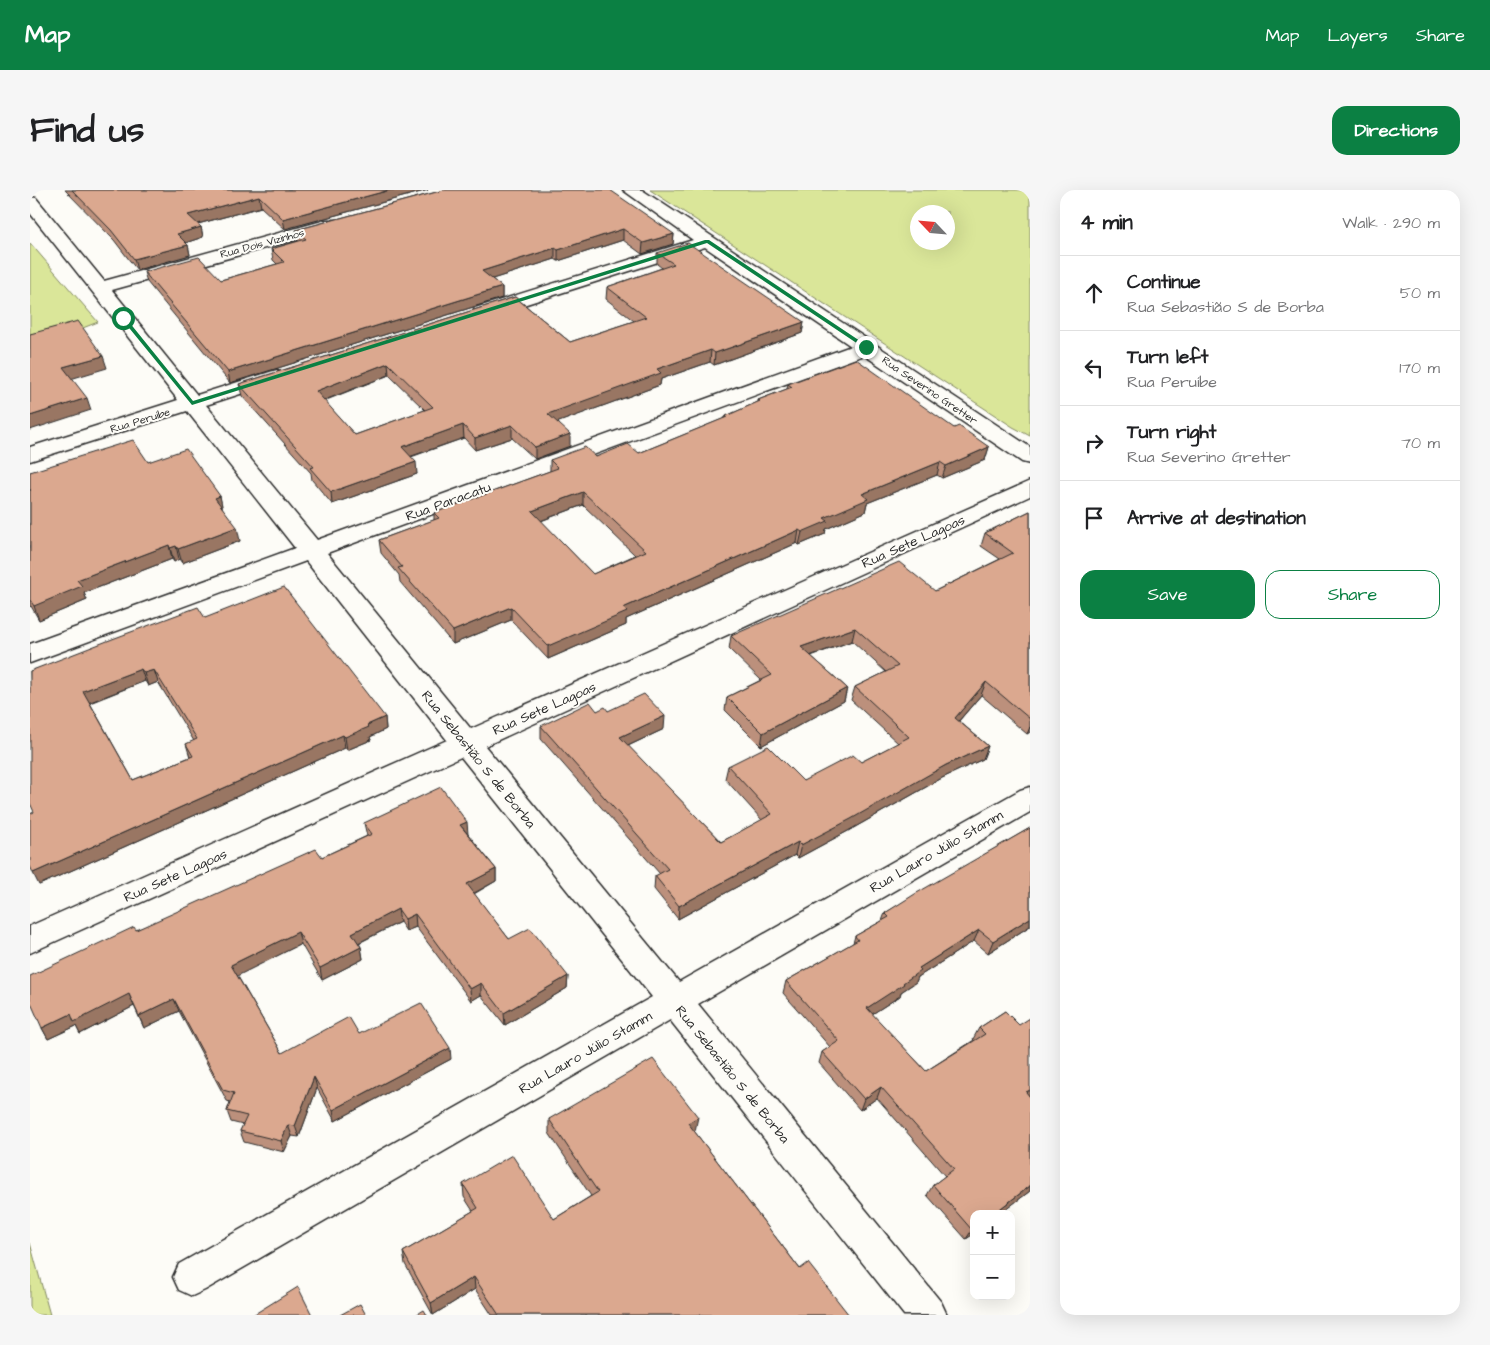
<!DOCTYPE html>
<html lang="en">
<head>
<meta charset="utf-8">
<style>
	:root { --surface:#fff; --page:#f6f6f6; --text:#202124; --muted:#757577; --line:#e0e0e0; --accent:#0b8043 }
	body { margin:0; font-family:"Architects Daughter",sans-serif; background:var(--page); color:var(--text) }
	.controls { position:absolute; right:15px; bottom:15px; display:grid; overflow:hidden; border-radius:10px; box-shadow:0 5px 20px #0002 }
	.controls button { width:45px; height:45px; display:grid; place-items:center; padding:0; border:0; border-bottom:1px solid var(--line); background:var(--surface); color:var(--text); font:25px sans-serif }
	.compass { position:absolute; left:880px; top:15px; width:45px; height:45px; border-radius:50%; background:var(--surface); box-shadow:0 5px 20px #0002; rotate:296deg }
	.stop { position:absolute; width:15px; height:15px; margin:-11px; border:4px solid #0b8043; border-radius:50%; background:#fff }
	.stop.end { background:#0b8043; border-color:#fff; box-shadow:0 1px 5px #0008 }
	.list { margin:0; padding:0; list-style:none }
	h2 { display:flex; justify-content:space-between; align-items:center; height:65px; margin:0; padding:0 20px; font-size:21px }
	h2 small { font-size:16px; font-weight:400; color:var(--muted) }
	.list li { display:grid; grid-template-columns:32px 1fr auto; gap:15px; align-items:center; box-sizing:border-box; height:75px; padding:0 20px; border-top:1px solid var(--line) }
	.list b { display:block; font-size:19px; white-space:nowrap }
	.list p { margin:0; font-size:16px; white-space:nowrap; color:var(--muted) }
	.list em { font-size:16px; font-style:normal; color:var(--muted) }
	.actions { display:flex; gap:10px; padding:15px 20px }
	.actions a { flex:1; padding:11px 0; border:1px solid var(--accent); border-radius:15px; text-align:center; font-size:18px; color:var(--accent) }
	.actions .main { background:var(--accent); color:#fff }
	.icon { flex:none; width:28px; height:28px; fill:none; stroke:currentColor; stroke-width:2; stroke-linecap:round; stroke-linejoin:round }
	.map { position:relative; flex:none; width:1000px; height:1125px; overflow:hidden; border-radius:15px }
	header { display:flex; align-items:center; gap:30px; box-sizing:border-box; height:70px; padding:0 25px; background:var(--accent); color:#fff }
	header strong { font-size:24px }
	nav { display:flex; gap:28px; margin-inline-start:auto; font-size:18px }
	.intro { display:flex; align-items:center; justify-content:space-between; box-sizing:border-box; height:120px; padding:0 30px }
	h1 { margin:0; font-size:35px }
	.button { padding:12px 22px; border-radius:15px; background:var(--accent); color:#fff; font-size:18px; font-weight:700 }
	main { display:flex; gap:30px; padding:0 30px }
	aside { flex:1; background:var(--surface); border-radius:15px; box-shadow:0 5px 20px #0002 }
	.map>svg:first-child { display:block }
	.green { fill:#dae699; stroke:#828862; fill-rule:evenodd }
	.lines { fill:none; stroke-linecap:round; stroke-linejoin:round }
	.minor-casing { stroke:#2b2b2b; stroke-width:3 }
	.minor { fill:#fdfcf7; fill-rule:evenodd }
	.wall { fill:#bc907b; stroke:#2b2b2b; fill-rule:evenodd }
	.shaded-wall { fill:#997664; stroke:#2b2b2b }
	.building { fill:#dba88f; stroke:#2b2b2b; fill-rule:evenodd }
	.route { fill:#0b8043 }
	.labels { text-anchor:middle; stroke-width:4; stroke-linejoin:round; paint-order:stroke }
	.far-street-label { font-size:11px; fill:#2b2b2b; stroke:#fdfcf7 }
	.street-label { font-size:14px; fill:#2b2b2b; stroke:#fdfcf7 }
</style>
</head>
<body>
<header>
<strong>Map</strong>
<nav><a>Map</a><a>Layers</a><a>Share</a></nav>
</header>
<div class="intro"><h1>Find us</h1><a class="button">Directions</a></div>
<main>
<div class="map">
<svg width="1000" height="1125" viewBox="0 0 1000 1125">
	<rect width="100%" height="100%" fill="#fdfcf7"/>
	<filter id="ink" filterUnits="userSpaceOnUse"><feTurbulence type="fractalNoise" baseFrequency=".02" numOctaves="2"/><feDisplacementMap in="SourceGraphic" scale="10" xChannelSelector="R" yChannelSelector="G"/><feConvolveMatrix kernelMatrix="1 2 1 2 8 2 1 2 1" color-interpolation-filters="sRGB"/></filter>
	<g filter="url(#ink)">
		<path class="green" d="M620 0H1000V246L983 237ZM918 22V52H888V22Z
			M0 53 68 132 0 159Z
			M0 1053 20 1125H0Z"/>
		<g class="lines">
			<defs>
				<path id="minor" d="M593 0H612L1000 257V274L992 272 834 165 297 363 441 539 1000 291V306L455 556 649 792 990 600 1000 597V622L668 814 911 1112 917 1125H874L640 830 175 1100 162 1106 149 1100 143 1087 149 1074 622 807 431 567 0 763V736L417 550 276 371 0 473V454L265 358 157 221 0 271V257L148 210 0 23V7L6 8 74 91 296 30H308L311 34 308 38 82 100 167 205 240 182 247 180 254 182 257 186 254 190 176 215 287 350 821 156 675 57 459 126H445L442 122 445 118 663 50Z"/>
			</defs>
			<use href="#minor" class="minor-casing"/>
			<use href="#minor" class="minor"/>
		</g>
		<path class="wall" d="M35 0H398L255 39 231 17 168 34 171 37 173 47 155 53 158 55 160 65 107 80 84 50Z
			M414 0 644 44 643 54 612 64 593 50 528 71 525 69 462 89 472 97V108L200 193 117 92 114 82 191 90 247 74 243 70 241 59 268 51 266 40Z
			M627 63 774 132 772 143 684 175 680 172 631 189 630 195 528 232 540 256 505 269 482 248 445 260 434 248 381 267 387 284 302 314 282 290 281 283 212 206 209 194 485 107 540 152 604 131 576 109 577 97 632 78 627 74ZM359 185 395 220 325 245 294 211Z
			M758 194 924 238 959 257 955 270 912 288 907 285 837 313 835 322 796 339 795 344 769 355 767 353 596 429V435L518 469 481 430 423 454 370 392 369 385 351 363 349 350 404 330V323L520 281V270L609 263 695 228 696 226 728 212V210L757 199ZM553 315 605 365 563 384 511 331Z
			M118 272 190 306 192 318 210 351 152 373 149 369 144 372 142 369 54 403 57 410 9 430 1 416 0 417V282Z
			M1000 321V542L997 544 951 505 929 531 958 556 953 569 912 588 818 641 768 668 765 665 648 729 624 699 625 686 630 684 511 549V536L567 521H578L634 539 598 556 691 652 732 630 695 589 698 576 773 591 831 572 868 553 821 510 825 497 856 482 822 451 781 466 817 498 814 511 731 556 695 520 697 507 731 490 699 459 701 446 905 401 970 369 951 356 955 343Z
			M175 428 355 527 356 539 340 547 341 550 317 560 315 558 9 695 0 481ZM115 491 118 496 128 492 164 551 156 554 160 567 103 590 60 513Z
			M334 633 438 644 466 679V691L444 704 479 749 538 786 537 798 475 835 451 805 441 811 386 737 376 741 370 732 329 753 331 757 333 769 292 790 271 754 207 785 252 863 329 844 421 869 305 931 287 898 269 947 262 946 254 962 214 952 210 941 213 935 201 932 197 921 200 912 197 911 149 821 114 838 104 816 50 844 46 836 18 849 12 838 106 740 292 667 337 646Z
			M1000 638V737V736L958 763 944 751 888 787 886 792 871 802 870 806 842 824 896 881 944 850 943 849 949 838 975 821 1000 907V1001L936 1049 897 1005 903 995 915 986 847 908 830 920 789 873 792 862 800 857 753 803 756 791 823 753 825 746 852 731 855 723Z
			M519 929 665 941H664L770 1079 819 1125H462L445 1099 403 1125 375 1074 373 1062 443 1021 434 1007 433 994 524 1029 561 1006 519 943Z"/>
		<path class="shaded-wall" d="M360 0H398L255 39 253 29Z
			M229 6 231 17 160 36 158 25Z
			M171 37 173 47 149 55 147 44Z
			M593 39V50L528 71V60Z
			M644 44 643 54 612 64 613 53Z
			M158 55 160 65 107 80 104 69Z
			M525 58V69L453 92 452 81Z
			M472 97V108L200 193 198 182Z
			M774 132 772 143 684 175 685 163Z
			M681 160 680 172 631 189 630 195 518 236V224L627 179Z
			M73 166 77 178 37 190 33 177Z
			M358 173 359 185 287 213 286 201Z
			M57 208 61 220 0 240V226Z
			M433 235 434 248 373 269 372 257Z
			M482 235V248L445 260V248Z
			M540 244V256L505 269V257Z
			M959 257 955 270 912 288 916 276Z
			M386 272 387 284 302 314 301 302Z
			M910 272 907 285 837 313 835 322 796 339 795 344 769 355 772 342 832 304Z
			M553 302V315L502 334V321Z
			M190 306 193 320 185 308Z
			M207 337 210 351 152 373 148 359Z
			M769 340 767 353 596 429V435L518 469V456L593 418Z
			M139 355 142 369 54 403 57 410 9 430 4 416 47 390Z
			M146 356 149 369 144 372 140 358Z
			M481 417V430L423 454V441Z
			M825 438 822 451 768 470 771 457Z
			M111 479 115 491 58 513 53 501Z
			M124 480 128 492 118 496 114 483Z
			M956 492 951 505 920 541 925 528Z
			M817 498 814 511 731 556 733 543Z
			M635 526 634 539 589 560 590 547Z
			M355 527 356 539 340 547 341 550 317 560 315 547 337 535Z
			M1000 537V542L997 544Z
			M313 545 315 558 9 695 3 683Z
			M958 556 953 569 912 588 818 641 768 668 771 655 916 575Z
			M437 632 438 644 430 635Z
			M768 652 765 665 648 729 649 716Z
			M466 679V691L437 707V694Z
			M368 719 370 732 324 755 322 743Z
			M385 724 386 737 376 741 375 729Z
			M1000 728V736L958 763 963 751Z
			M949 740 944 751 888 787 886 792 871 802 870 806 833 830 837 818 873 793 889 778Z
			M268 742 271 754 205 787 201 775Z
			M331 757 333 769 292 790 290 778Z
			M538 786 537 798 475 835 474 823Z
			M451 793V805L441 811 440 799Z
			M99 804 104 816 50 844 46 836 18 849 12 838 41 824Z
			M144 809 149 821 114 838 109 826Z
			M420 858 421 869 305 931 303 920Z
			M284 887 287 898 269 947 265 936Z
			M851 897 847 908 830 920 834 909Z
			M1000 900V906L989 913 996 902Z
			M668 927 665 941 655 947 658 933Z
			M258 935 262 946 254 962 251 951Z
			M1000 996V1001L970 1024H963Z
			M944 1038V1044L936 1049 942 1040Z
			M444 1087 445 1099 403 1125 401 1113Z"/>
		<path class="building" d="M42 0H360L253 29 229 6 158 25 171 37 147 44 158 55 104 69 81 40Z
			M414 0H580L644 44 613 53 593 39 528 60 525 58 452 81 472 97 198 182 114 82 169 67 191 90 254 72 241 59 276 49 266 40Z
			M658 53 774 132 685 163 681 160 627 179 631 183 518 224 540 244 505 257 482 235 445 248 433 235 372 257 386 272 301 302 280 278 284 277 209 194 485 107 540 152 616 127 577 97 644 74 627 63ZM358 173 403 217 325 245 286 201Z
			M48 131 73 166 33 177 57 208 0 226V144Z
			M826 169 924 238 929 236 959 257 916 276 910 272 832 304 838 309 794 328 798 331 772 342 769 340 593 418 597 422 518 456 481 417 423 441 368 378 372 377 349 350 409 328 404 323 528 278 520 270 555 257 566 267 598 254 609 263 697 227 696 226 730 211 728 210 762 197 758 194ZM553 302 616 361 563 384 502 321Z
			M103 250 118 272 156 259 190 306 185 308 207 337 148 359 146 356 140 358 139 355 47 390 52 396 4 416 0 410V301L1 300 0 299V282Z
			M1000 321V529L956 492 925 528 958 556 916 575 821 629 771 655 768 652 649 716 625 686 638 679 511 536 560 512 567 521 575 517 578 521 614 504 635 526 590 547 691 652 742 624 698 576 738 556 773 591 823 565 831 572 879 547 825 497 868 476 825 438 771 457 817 498 733 543 697 507 742 485 701 446 869 372 905 401 983 363 955 343Z
			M254 397 355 527 337 535 339 537 315 547 313 545 3 683 0 676V624L4 622 0 613V481L85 448 168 417 175 428ZM111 479 114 483 124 480 167 549 156 554 163 566 103 590 53 501Z
			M411 597 437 632 430 635 466 679 437 694 479 749 500 738 538 786 474 823 451 793 440 799 385 724 375 729 368 719 322 743 331 757 290 778 268 742 201 775 252 863 319 827 329 844 391 813 420 858 303 920 284 887 265 936 258 935 251 951 210 941 217 926 197 921 204 903 193 900 144 809 109 826 99 804 44 832 41 824 12 838 0 811V786L104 737 106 740 286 659 292 667 342 644 334 633Z
			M1000 638V728L963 751 949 740 889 778 891 780 873 793 874 794 837 818 896 881 955 844 949 838 975 821 989 835 1000 828V900L996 902 1000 907V996L963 1024H944V1038L942 1040 903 995 924 979 851 897 834 909 792 862 809 851 756 791 828 750 825 746 859 727 855 723 885 704Z
			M623 869 668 927 658 933 770 1079 778 1073 819 1125H469L444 1087 401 1113 373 1062 448 1018 433 994 482 965 524 1029 568 1002 519 929Z
			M268 1097 282 1125H223Z
			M330 1114 336 1125H310Z
			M394 1120 397 1125H386Z"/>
	</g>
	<path class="route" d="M675 50H679L839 157 834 158 677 53 162 215 91 128 95 127 163 211Z"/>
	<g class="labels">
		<g class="far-street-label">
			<text transform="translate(232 53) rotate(-15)" y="4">Rua Dois Vizinhos</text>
			<text transform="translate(900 200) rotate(34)" y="4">Rua Severino Gretter</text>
			<text transform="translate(110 230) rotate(-17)" y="4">Rua Peruíbe</text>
		</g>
		<g class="street-label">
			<text transform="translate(418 311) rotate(-20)" y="5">Rua Paracatu</text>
			<text transform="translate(883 351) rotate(-24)" y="5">Rua Sete Lagoas</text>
			<text transform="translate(514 518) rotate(-24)" y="5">Rua Sete Lagoas</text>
			<text transform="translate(449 569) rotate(51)" y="5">Rua Sebastião S de Borba</text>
			<text transform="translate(906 661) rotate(-30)" y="5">Rua Lauro Júlio Stamm</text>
			<text transform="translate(145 685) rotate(-24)" y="5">Rua Sete Lagoas</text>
			<text transform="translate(555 862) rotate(-30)" y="5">Rua Lauro Júlio Stamm</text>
			<text transform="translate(703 884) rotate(51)" y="5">Rua Sebastião S de Borba</text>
		</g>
	</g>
</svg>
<div class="controls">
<button>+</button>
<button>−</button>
</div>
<svg class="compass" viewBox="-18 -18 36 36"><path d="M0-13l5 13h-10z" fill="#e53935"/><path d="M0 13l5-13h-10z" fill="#757577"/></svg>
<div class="stop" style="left:93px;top:128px"></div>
<div class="stop end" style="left:836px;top:157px"></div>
</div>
<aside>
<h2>4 min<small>Walk · 290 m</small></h2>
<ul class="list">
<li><svg class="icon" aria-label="ahead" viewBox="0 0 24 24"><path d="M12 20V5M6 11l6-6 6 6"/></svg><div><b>Continue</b><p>Rua Sebastião S de Borba</p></div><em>50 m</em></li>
<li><svg class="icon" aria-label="left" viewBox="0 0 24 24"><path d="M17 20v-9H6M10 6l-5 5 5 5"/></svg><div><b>Turn left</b><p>Rua Peruíbe</p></div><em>170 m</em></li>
<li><svg class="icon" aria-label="right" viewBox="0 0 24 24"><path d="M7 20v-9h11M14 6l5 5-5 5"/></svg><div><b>Turn right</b><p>Rua Severino Gretter</p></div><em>70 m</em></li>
<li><svg class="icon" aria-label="arrive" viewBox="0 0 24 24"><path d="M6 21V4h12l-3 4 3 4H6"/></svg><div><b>Arrive at destination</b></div></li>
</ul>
<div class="actions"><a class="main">Save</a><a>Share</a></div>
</aside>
</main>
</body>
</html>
